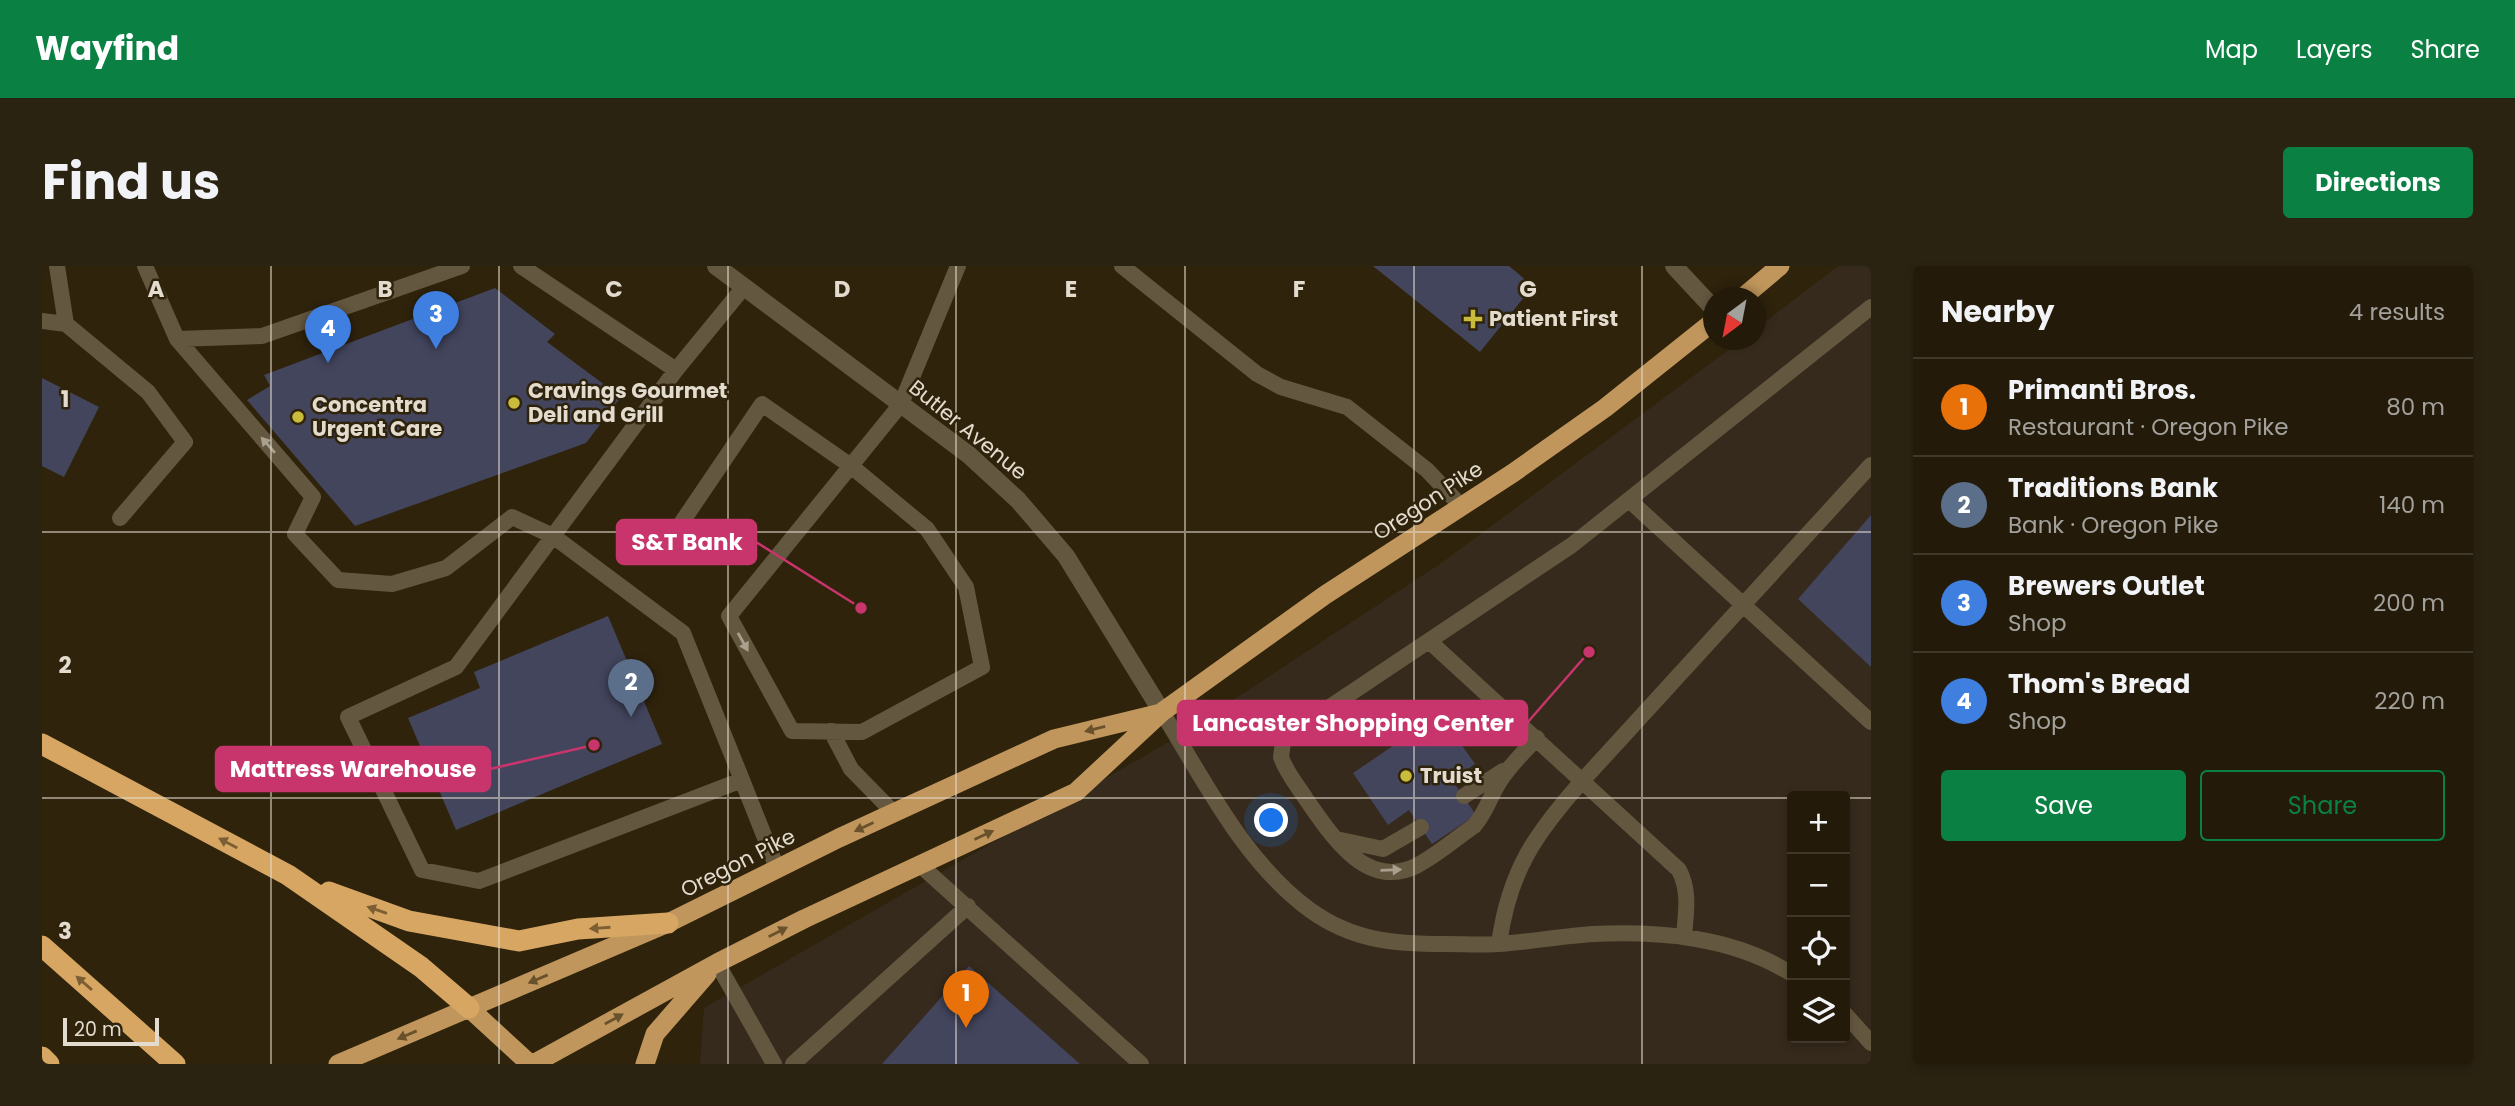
<!DOCTYPE html>
<html lang="en">
<head>
<meta charset="utf-8">
<style>
	:root { --surface:#231a09; --page:#2b2312; --text:#f1f3f6; --muted:#a3a19c; --line:#40382a; --accent:#0b8043 }
	body { margin:0; font-family:Poppins,sans-serif; background:var(--page); color:var(--text) }
	.controls { position:absolute; right:21px; bottom:21px; display:grid; overflow:hidden; border-radius:7px; box-shadow:0 4px 10px #0003 }
	.controls button { width:63px; height:63px; display:grid; place-items:center; padding:0; border:0; border-bottom:2px solid var(--line); background:var(--surface); color:var(--text); font:35px sans-serif }
	.compass { position:absolute; left:1661px; top:21px; width:63px; height:63px; border-radius:50%; background:var(--surface); box-shadow:0 4px 10px #0003; rotate:212deg }
	.scale { position:absolute; left:21px; bottom:18px; width:96px; box-sizing:border-box; padding-left:7px; border:4px solid #e3dcce; border-top:0; font-size:19px; line-height:24px; white-space:nowrap; color:#e3dcce; -webkit-text-stroke:5px #2f230c; paint-order:stroke }
	.you { position:absolute; left:1230px; top:555px; width:24px; height:24px; margin:-18px; border:5px solid #fff; border-radius:50%; background:#1a73e8; box-shadow:0 0 0 10px #1a73e833 }
	.badge { display:grid; place-items:center; width:46px; height:46px; border-radius:50%; background:var(--accent); color:#fff; font-size:23px; font-weight:700 }
	.pin { position:absolute; translate:-50% -58px; filter:drop-shadow(0 2px 4px #0008) }
	.pin::after { content:''; position:absolute; top:37px; width:24px; height:21px; background:inherit; clip-path:polygon(0 0,100% 0,50% 100%) }
	.list { margin:0; padding:0; list-style:none }
	h2 { display:flex; justify-content:space-between; align-items:center; height:91px; margin:0; padding:0 28px; font-size:30px }
	h2 small { font-size:23px; font-weight:400; color:var(--muted) }
	.list li { display:grid; grid-template-columns:46px 1fr auto; gap:21px; align-items:center; box-sizing:border-box; height:98px; padding:0 28px; border-top:2px solid var(--line) }
	.list b { display:block; font-size:26px; white-space:nowrap }
	.list p { margin:0; font-size:23px; white-space:nowrap; color:var(--muted) }
	.list em { font-size:23px; font-style:normal; color:var(--muted) }
	.actions { display:flex; gap:14px; padding:21px 28px }
	.actions a { flex:1; padding:16px 0; border:2px solid var(--accent); border-radius:7px; text-align:center; font-size:24px; color:var(--accent) }
	.actions .main { background:var(--accent); color:#fff }
	.icon { flex:none; width:38px; height:38px; fill:none; stroke:currentColor; stroke-width:2; stroke-linecap:round; stroke-linejoin:round }
	.map { position:relative; flex:none; width:1829px; height:798px; overflow:hidden; border-radius:7px }
	header { display:flex; align-items:center; gap:42px; box-sizing:border-box; height:98px; padding:0 35px; background:var(--accent); color:#fff }
	header strong { font-size:33px }
	nav { display:flex; gap:38px; margin-inline-start:auto; font-size:24px }
	.intro { display:flex; align-items:center; justify-content:space-between; box-sizing:border-box; height:168px; padding:0 42px }
	h1 { margin:0; font-size:49px }
	.button { padding:18px 32px; border-radius:7px; background:var(--accent); color:#fff; font-size:24px; font-weight:700 }
	main { display:flex; gap:42px; padding:0 42px }
	aside { flex:1; background:var(--surface); border-radius:7px; box-shadow:0 4px 10px #0003 }
	.map>svg:first-child { display:block }
	.commercial { fill:#362a1c; fill-rule:evenodd }
	.building { fill:#43455d }
	.lines { fill:none; stroke-linecap:round; stroke-linejoin:round }
	.service { stroke:#64573f; stroke-width:16 }
	.minor { stroke:#64573f; stroke-width:18 }
	.tertiary { stroke:#64573f; stroke-width:18 }
	.trunk { stroke:#c0965c; stroke-width:19 }
	.motorway { stroke:#d7a663; stroke-width:21 }
	.oneway { fill:#aaa08e }
	.oneway2 { fill:#69512c }
	.oneway3 { fill:#7b5e33 }
	.grid { fill:none; stroke:#e3dcce; stroke-width:2; stroke-opacity:0.55 }
	.poi-dot { fill:#c9bb3b; stroke:#2f230c; stroke-width:2.5 }
	.labels { text-anchor:middle; stroke-width:5; stroke-linejoin:round; paint-order:stroke }
	.poi-label { font-size:21px; font-weight:bold; fill:#e3dcce; stroke:#2f230c; text-anchor:start }
	.street-label { font-size:21px; fill:#e3dcce; stroke:#2f230c }
	.grid-label { font-size:23px; text-anchor:middle; font-weight:bold; fill:#e3dcce; stroke:#2f230c; stroke-width:5; stroke-linejoin:round; paint-order:stroke }
	.leader { fill:none; stroke:#c7356c; stroke-width:2.5 }
	.callout-dot { fill:#c7356c; stroke:#2f230c; stroke-width:2.5 }
	.callout { fill:#c7356c; stroke:#c7356c; stroke-width:2.5 }
	.callout-label { font-size:23px; text-anchor:middle; font-weight:bold; fill:#fff }
</style>
</head>
<body>
<header>
<strong>Wayfind</strong>
<nav><a>Map</a><a>Layers</a><a>Share</a></nav>
</header>
<div class="intro"><h1>Find us</h1><a class="button">Directions</a></div>
<main>
<div class="map">
<svg width="1829" height="798" viewBox="0 0 1829 798">
	<rect width="100%" height="100%" fill="#2f230c"/>
	<path class="commercial" d="M1796 0H1829V798H658L662 742 1132 473 1398 298 1700 74H1714V63ZM1750 530H1803V772H1750Z"/>
	<path class="building" d="M1331 0H1467L1491 20 1438 86Z
		M453 22 513 68 505 76 579 131 544 177 313 260 205 134 228 120 222 109Z
		M0 112 57 141 22 211 0 200Z
		M1829 249V401L1756 333Z
		M566 350 620 478 414 564 366 452 438 422 432 406Z
		M1398 448 1433 498 1410 514 1434 549 1390 578 1367 544 1346 559 1311 507Z
		M927 700 1038 798H840Z"/>
	<g class="lines">
		<path class="service" d="M15 0 24 58 106 126 143 176 78 252
			M103 0 135 73 220 70 420 0
			M479 0 634 104 702 21
			M1080 0 1215 108 1239 121 1305 141 1385 204 1420 241
			M0 55 24 58
			M135 73 271 231 253 268 296 314 350 318 404 302 470 251 511 270 641 367 700 514
			M634 104 414 401 306 451 380 604 437 615 700 514 735 602
			M1587 234 1829 456
			M640 256 720 138 809 200 885 263 924 321 940 401 820 466 750 465 687 350 859 138 916 0
			M1387 375 1637 604C1648 625 1644 646 1642 670
			M1120 446C1162 514 1202 596 1268 644 1311 675 1352 678 1404 678 1421 678 1439 679 1456 678 1488 676 1520 670 1551 668 1620 665 1691 671 1750 708
			M789 465 809 503 852 547
			M1495 472C1482 486 1468 499 1458 515 1448 530 1444 547 1432 560 1413 573 1394 590 1374 600 1323 625 1288 567 1264 533 1255 519 1244 506 1239 491L1241 476 1252 465 1530 279 1829 41
			M1422 530 1461 505
			M1294 573 1341 583 1379 561
			M877 598 1099 798
			M1457 678C1467 605 1493 568 1541 514L1829 199
			M675 697 732 798
			M1803 748 1829 777
			M751 798 926 640"/>
		<path class="minor" d="M1632 0 1672 43"/>
		<path class="tertiary" d="M674 0 927 189 976 234 1024 290 1120 446"/>
		<path class="trunk" d="M1700 32 1738 0
			M427 742 488 798
			M296 798 626 657 797 572 1012 473 1119 447
			M491 798 675 697 762 653 1034 526 1120 446 1283 329 1471 207 1563 142 1672 55
			M603 798 613 768 665 708"/>
		<path class="motorway" d="M0 478 246 609 379 701 427 742
			M287 626 367 655 477 675 536 663 626 657
			M0 680 133 798
			M0 791 7 798"/>
	</g>
	<defs><path id="oneway-solid" d="M-6-.8H1V-3.2L6.5 0L1 3.2V.8H-6Z" transform="scale(1.75)"/></defs>
	<g class="oneway">
		<use href="#oneway-solid" transform="translate(226 179) rotate(-131)"/>
		<use href="#oneway-solid" transform="translate(701 376) rotate(61)"/>
		<use href="#oneway-solid" transform="translate(1349 604) rotate(-2)"/>
	</g>
	<g class="oneway2">
		<use href="#oneway-solid" transform="translate(1053 463) rotate(166)"/>
		<use href="#oneway-solid" transform="translate(822 561) rotate(155)"/>
		<use href="#oneway-solid" transform="translate(942 569) rotate(-25)"/>
		<use href="#oneway-solid" transform="translate(736 666) rotate(-27)"/>
		<use href="#oneway-solid" transform="translate(496 713) rotate(157)"/>
		<use href="#oneway-solid" transform="translate(572 753) rotate(-29)"/>
		<use href="#oneway-solid" transform="translate(365 769) rotate(157)"/>
	</g>
	<g class="oneway3">
		<use href="#oneway-solid" transform="translate(186 577) rotate(-152)"/>
		<use href="#oneway-solid" transform="translate(335 644) rotate(-161)"/>
		<use href="#oneway-solid" transform="translate(558 662) rotate(176)"/>
		<use href="#oneway-solid" transform="translate(42 717) rotate(-139)"/>
	</g>
	<path class="grid" d="M229 0V798M457 0V798M686 0V798M914 0V798M1143 0V798M1372 0V798M1600 0V798M0 266H1829M0 532H1750M1803 532H1829"/>
	<g class="poi-dot">
		<path d="M1427.5 42.5h7v7h7v7h-7v7h-7v-7h-7v-7h7z"/>
		<circle cx="472" cy="137" r="7"/>
		<circle cx="256" cy="151" r="7"/>
		<circle cx="1364" cy="510" r="7"/>
	</g>
	<g class="labels">
		<g class="poi-label">
			<text x="1447" y="60">Patient First</text>
			<text x="486" y="132">Cravings Gourmet<tspan x="486" dy="24">Deli and Grill</tspan></text>
			<text x="270" y="146">Concentra<tspan x="270" dy="24">Urgent Care</tspan></text>
			<text x="1378" y="517">Truist</text>
		</g>
		<g class="street-label">
			<text transform="translate(926 164) rotate(39)" y="7">Butler Avenue</text>
			<text transform="translate(1386 235) rotate(-33)" y="7">Oregon Pike</text>
			<text transform="translate(696 597) rotate(-27)" y="7">Oregon Pike</text>
		</g>
	</g>
	<g class="grid-label">
		<text x="114" y="31">A</text>
		<text x="343" y="31">B</text>
		<text x="572" y="31">C</text>
		<text x="800" y="31">D</text>
		<text x="1029" y="31">E</text>
		<text x="1257" y="31">F</text>
		<text x="1486" y="31">G</text>
		<text x="23" y="141">1</text>
		<text x="23" y="407">2</text>
		<text x="23" y="673">3</text>
	</g>
	<path class="leader" d="M819 342L714 276M1547 386L1485 457M552 479L448 503"/>
	<g class="callout-dot">
		<circle cx="819" cy="342" r="7"/>
		<circle cx="1547" cy="386" r="7"/>
		<circle cx="552" cy="479" r="7"/>
	</g>
	<g class="callout">
		<rect x="575" y="254" width="139" height="44" rx="7"/>
		<rect x="1136" y="435" width="349" height="44" rx="7"/>
		<rect x="174" y="481" width="274" height="44" rx="7"/>
	</g>
	<g class="callout-label">
		<text x="645" y="284">S&amp;T Bank</text>
		<text x="1311" y="465">Lancaster Shopping Center</text>
		<text x="311" y="511">Mattress Warehouse</text>
	</g>
</svg>
<div class="controls">
<button>+</button>
<button>−</button>
<button><svg class="icon" aria-label="locate" viewBox="0 0 24 24"><circle cx="12" cy="12" r="6"/><path d="M12 2v4M12 18v4M2 12h4M18 12h4"/></svg></button>
<button><svg class="icon" aria-label="layers" viewBox="0 0 24 24"><path d="M12 4l9 5-9 5-9-5zM3 14l9 5 9-5"/></svg></button>
</div>
<svg class="compass" viewBox="-18 -18 36 36"><path d="M0-13l5 13h-10z" fill="#e53935"/><path d="M0 13l5-13h-10z" fill="#a3a19c"/></svg>
<div class="scale">20 m</div>
<div class="you"></div>
<div class="pin badge" style="left:924px;top:762px;background:#e8710a">1</div>
<div class="pin badge" style="left:589px;top:451px;background:#5c6f8a">2</div>
<div class="pin badge" style="left:394px;top:83px;background:#3f7fe0">3</div>
<div class="pin badge" style="left:286px;top:97px;background:#3f7fe0">4</div>
</div>
<aside>
<h2>Nearby<small>4 results</small></h2>
<ul class="list">
<li><span class="badge" style="background:#e8710a">1</span><div><b>Primanti Bros.</b><p>Restaurant · Oregon Pike</p></div><em>80 m</em></li>
<li><span class="badge" style="background:#5c6f8a">2</span><div><b>Traditions Bank</b><p>Bank · Oregon Pike</p></div><em>140 m</em></li>
<li><span class="badge" style="background:#3f7fe0">3</span><div><b>Brewers Outlet</b><p>Shop</p></div><em>200 m</em></li>
<li><span class="badge" style="background:#3f7fe0">4</span><div><b>Thom's Bread</b><p>Shop</p></div><em>220 m</em></li>
</ul>
<div class="actions"><a class="main">Save</a><a>Share</a></div>
</aside>
</main>
</body>
</html>
